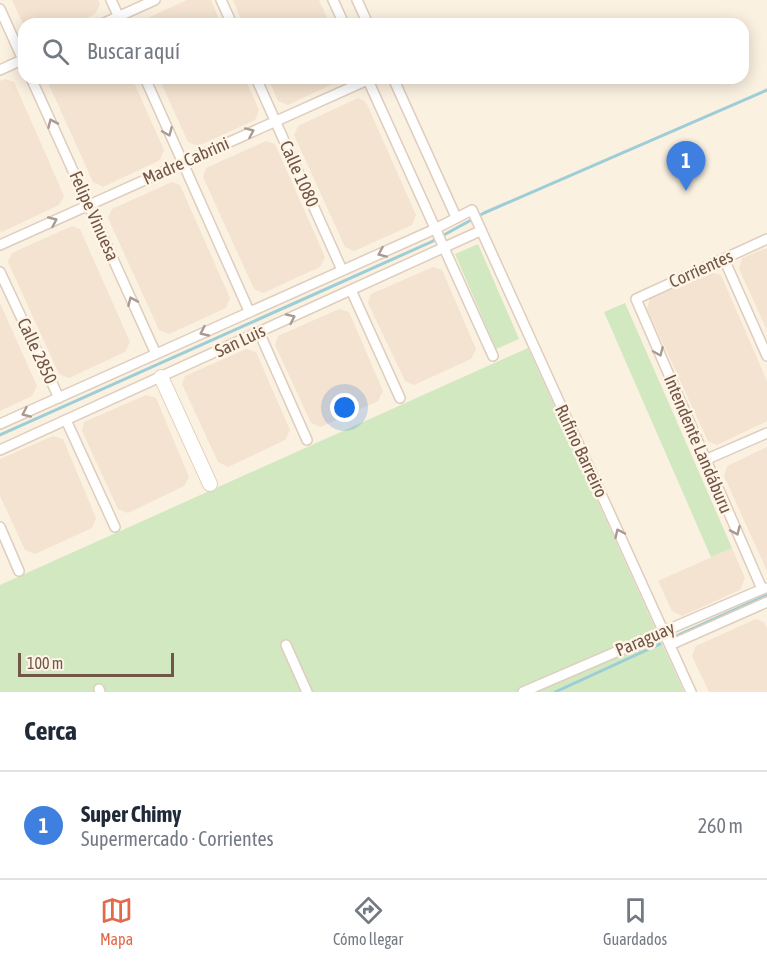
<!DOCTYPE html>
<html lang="es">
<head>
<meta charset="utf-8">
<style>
	:root { --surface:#fff; --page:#f2f2f3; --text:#1f2937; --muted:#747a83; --line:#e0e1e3; --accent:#e36948 }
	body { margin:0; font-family:"Asap Condensed",sans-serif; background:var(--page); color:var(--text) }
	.scale { position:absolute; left:18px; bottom:15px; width:156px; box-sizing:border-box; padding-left:6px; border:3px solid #725749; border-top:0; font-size:16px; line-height:21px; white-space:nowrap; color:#725749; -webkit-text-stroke:4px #fff5e7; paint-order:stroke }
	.you { position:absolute; left:345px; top:408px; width:21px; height:21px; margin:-15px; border:4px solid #fff; border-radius:50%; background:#1a73e8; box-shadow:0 0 0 9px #1a73e833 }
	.badge { display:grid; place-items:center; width:39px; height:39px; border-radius:50%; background:var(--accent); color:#fff; font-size:20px; font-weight:700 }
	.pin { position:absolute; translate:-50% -50px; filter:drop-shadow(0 2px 3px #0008) }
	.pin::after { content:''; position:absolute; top:32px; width:21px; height:18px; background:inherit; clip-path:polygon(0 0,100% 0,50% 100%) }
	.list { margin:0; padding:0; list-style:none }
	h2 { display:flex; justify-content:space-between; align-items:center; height:78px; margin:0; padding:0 24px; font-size:26px }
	h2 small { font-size:20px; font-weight:400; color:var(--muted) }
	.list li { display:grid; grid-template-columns:39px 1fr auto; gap:18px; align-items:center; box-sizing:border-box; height:108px; padding:0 24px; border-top:2px solid var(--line) }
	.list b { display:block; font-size:22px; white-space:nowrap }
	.list p { margin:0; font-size:20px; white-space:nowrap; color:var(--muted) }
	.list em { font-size:20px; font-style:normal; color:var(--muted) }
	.icon { flex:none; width:33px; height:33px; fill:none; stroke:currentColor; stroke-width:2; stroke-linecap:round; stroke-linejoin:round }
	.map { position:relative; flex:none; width:767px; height:692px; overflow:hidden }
	.search { position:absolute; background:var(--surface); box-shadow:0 3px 15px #0003; left:18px; right:18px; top:18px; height:66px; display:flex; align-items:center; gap:15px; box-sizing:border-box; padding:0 21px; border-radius:18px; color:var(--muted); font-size:22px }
	.sheet { height:186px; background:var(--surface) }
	nav { display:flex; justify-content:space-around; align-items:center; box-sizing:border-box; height:84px; border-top:2px solid var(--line); background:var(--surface); font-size:16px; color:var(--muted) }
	nav a { display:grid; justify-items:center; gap:3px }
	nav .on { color:var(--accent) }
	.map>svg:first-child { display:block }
	.residential { fill:#f3e3d0 }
	.green { fill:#d1e8c0 }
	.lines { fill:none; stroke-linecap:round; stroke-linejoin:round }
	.stream { stroke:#9dcdd6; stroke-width:3 }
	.street-casing { stroke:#dfcdbd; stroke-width:12 }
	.secondary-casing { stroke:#e4cebb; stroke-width:16 }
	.street { stroke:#fff; stroke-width:9 }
	.secondary { stroke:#fff; stroke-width:14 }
	.oneway { stroke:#aa9a92 }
	.labels { text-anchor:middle; stroke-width:5; stroke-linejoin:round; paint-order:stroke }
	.street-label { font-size:18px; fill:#725749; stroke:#fff5e7 }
</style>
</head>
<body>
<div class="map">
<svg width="767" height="692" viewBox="0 0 767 692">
	<rect width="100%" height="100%" fill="#fbf1e1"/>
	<path class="residential" d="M12 0H98L100 5 95 14 74 24H24V26Z
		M187 0H211L221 24H140L141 21Z
		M233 0H319L330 24H243Z
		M46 78H132L164 150 160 160 103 187 93 182Z
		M159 78H245L259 110 255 120 198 146 188 142Z
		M268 78H345L288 105 278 101Z
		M5 79 14 82 64 196 59 205 2 232 0 231V81Z
		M358 98 366 102 416 215 412 225 354 251 345 247 294 135 298 126Z
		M266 141 275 144 325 257 320 267 263 293 254 289 203 177 206 168Z
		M172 182 180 185 230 298 226 308 169 334 159 330 108 218 112 209Z
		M72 226 80 229 130 342 125 352 69 378 59 374 8 262 12 253Z
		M767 248V330L739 269 742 258Z
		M433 267 442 270 476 349 471 359 414 385 405 381 368 303 371 294Z
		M710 272 721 275 767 381V421L717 445 708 441 647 309 650 298Z
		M0 303 37 386 32 396 0 411Z
		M339 309 349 312 383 391 378 401 321 427 311 423 275 345 278 336Z
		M246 349 256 352 290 430 285 440 228 467 218 462 182 384 185 376Z
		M146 395 156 398 189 477 184 486 128 513 118 509 82 431 84 422Z
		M53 436 63 439 96 518 92 528 35 554 25 550 0 496V459Z
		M767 447V571L724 476 727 466Z
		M732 548 745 578 740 590 682 616 672 611 658 581Z
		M756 619 764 622 767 628V692H709L692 656 696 646Z"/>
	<path class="green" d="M478 244 519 339 496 349 455 254Z
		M625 303 732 548 711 557 604 312Z
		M528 348 684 692H0V585Z"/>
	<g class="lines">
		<path class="stream" d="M0 435 431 242 484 213 767 90
			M676 636 767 595
			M555 692 660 644"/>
		<defs>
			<path id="street" d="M111 0 122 24
				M221 0 232 24
				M333 0 344 24
				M357 0 368 24
				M0 9 24 62
				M102 24 155 0
				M0 70 24 59
				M31 78 156 354
				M145 78 249 311
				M256 78 342 270
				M367 78 493 356
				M393 78 456 217
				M0 245 372 78
				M724 259 767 356
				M0 272 59 398
				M351 290 400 398
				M259 332 307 440
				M66 420 115 527
				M0 424 435 229 472 210 691 692
				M0 450 480 231
				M705 460 767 433
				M0 527 19 571
				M762 589 636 299 767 239
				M286 645 307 692
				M670 645 767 602
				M99 689 100 692
				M523 692 765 588"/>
			<path id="secondary" d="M161 377 210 484"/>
		</defs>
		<use href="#street" class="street-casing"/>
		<use href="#secondary" class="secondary-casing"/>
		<use href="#street" class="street"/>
		<use href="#secondary" class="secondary"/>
	</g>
	<defs><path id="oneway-chevron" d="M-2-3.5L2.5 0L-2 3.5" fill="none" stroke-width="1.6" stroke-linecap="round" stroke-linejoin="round" transform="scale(1.5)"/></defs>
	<g class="oneway">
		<use href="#oneway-chevron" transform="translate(52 123) rotate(-114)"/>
		<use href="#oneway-chevron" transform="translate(168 132) rotate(67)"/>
		<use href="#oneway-chevron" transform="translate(250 132) rotate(-24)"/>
		<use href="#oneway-chevron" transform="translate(53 221) rotate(-24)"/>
		<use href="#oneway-chevron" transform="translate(382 253) rotate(156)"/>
		<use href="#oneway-chevron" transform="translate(132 301) rotate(-114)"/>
		<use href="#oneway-chevron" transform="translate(291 318) rotate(-25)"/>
		<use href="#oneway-chevron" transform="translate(204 332) rotate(155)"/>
		<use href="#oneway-chevron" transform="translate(659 352) rotate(67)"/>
		<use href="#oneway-chevron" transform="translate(26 413) rotate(156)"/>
		<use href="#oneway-chevron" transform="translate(736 531) rotate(66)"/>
		<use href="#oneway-chevron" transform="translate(619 533) rotate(-115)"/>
	</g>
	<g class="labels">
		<g class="street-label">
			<text transform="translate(186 161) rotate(-24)" y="6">Madre Cabrini</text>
			<text transform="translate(299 174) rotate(66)" y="6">Calle 1080</text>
			<text transform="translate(94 216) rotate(66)" y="6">Felipe Vinuesa</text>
			<text transform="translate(701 269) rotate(-24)" y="6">Corrientes</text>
			<text transform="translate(240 341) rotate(-25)" y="6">San Luis</text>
			<text transform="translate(37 351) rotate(65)" y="6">Calle 2850</text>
			<text transform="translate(698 444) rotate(67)" y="6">Intendente Landáburu</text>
			<text transform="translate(581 451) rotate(65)" y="6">Rufino Barreiro</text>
			<text transform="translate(645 639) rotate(-23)" y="6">Paraguay</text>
		</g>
	</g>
</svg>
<div class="scale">100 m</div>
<div class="you"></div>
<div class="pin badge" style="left:686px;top:191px;background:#3f7fe0">1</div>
<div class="search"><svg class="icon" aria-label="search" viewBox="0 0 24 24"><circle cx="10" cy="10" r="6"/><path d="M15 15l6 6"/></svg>Buscar aquí</div>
</div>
<section class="sheet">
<h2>Cerca<small></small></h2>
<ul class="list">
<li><span class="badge" style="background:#3f7fe0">1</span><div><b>Super Chimy</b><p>Supermercado · Corrientes</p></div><em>260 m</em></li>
</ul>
</section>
<nav>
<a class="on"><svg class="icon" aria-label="map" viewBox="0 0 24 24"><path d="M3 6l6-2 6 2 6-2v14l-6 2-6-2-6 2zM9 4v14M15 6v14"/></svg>Mapa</a>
<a><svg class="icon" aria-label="directions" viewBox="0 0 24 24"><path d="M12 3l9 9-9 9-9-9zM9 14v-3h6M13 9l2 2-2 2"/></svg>Cómo llegar</a>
<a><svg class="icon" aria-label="saved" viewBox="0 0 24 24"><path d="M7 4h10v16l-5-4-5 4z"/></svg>Guardados</a>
</nav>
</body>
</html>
